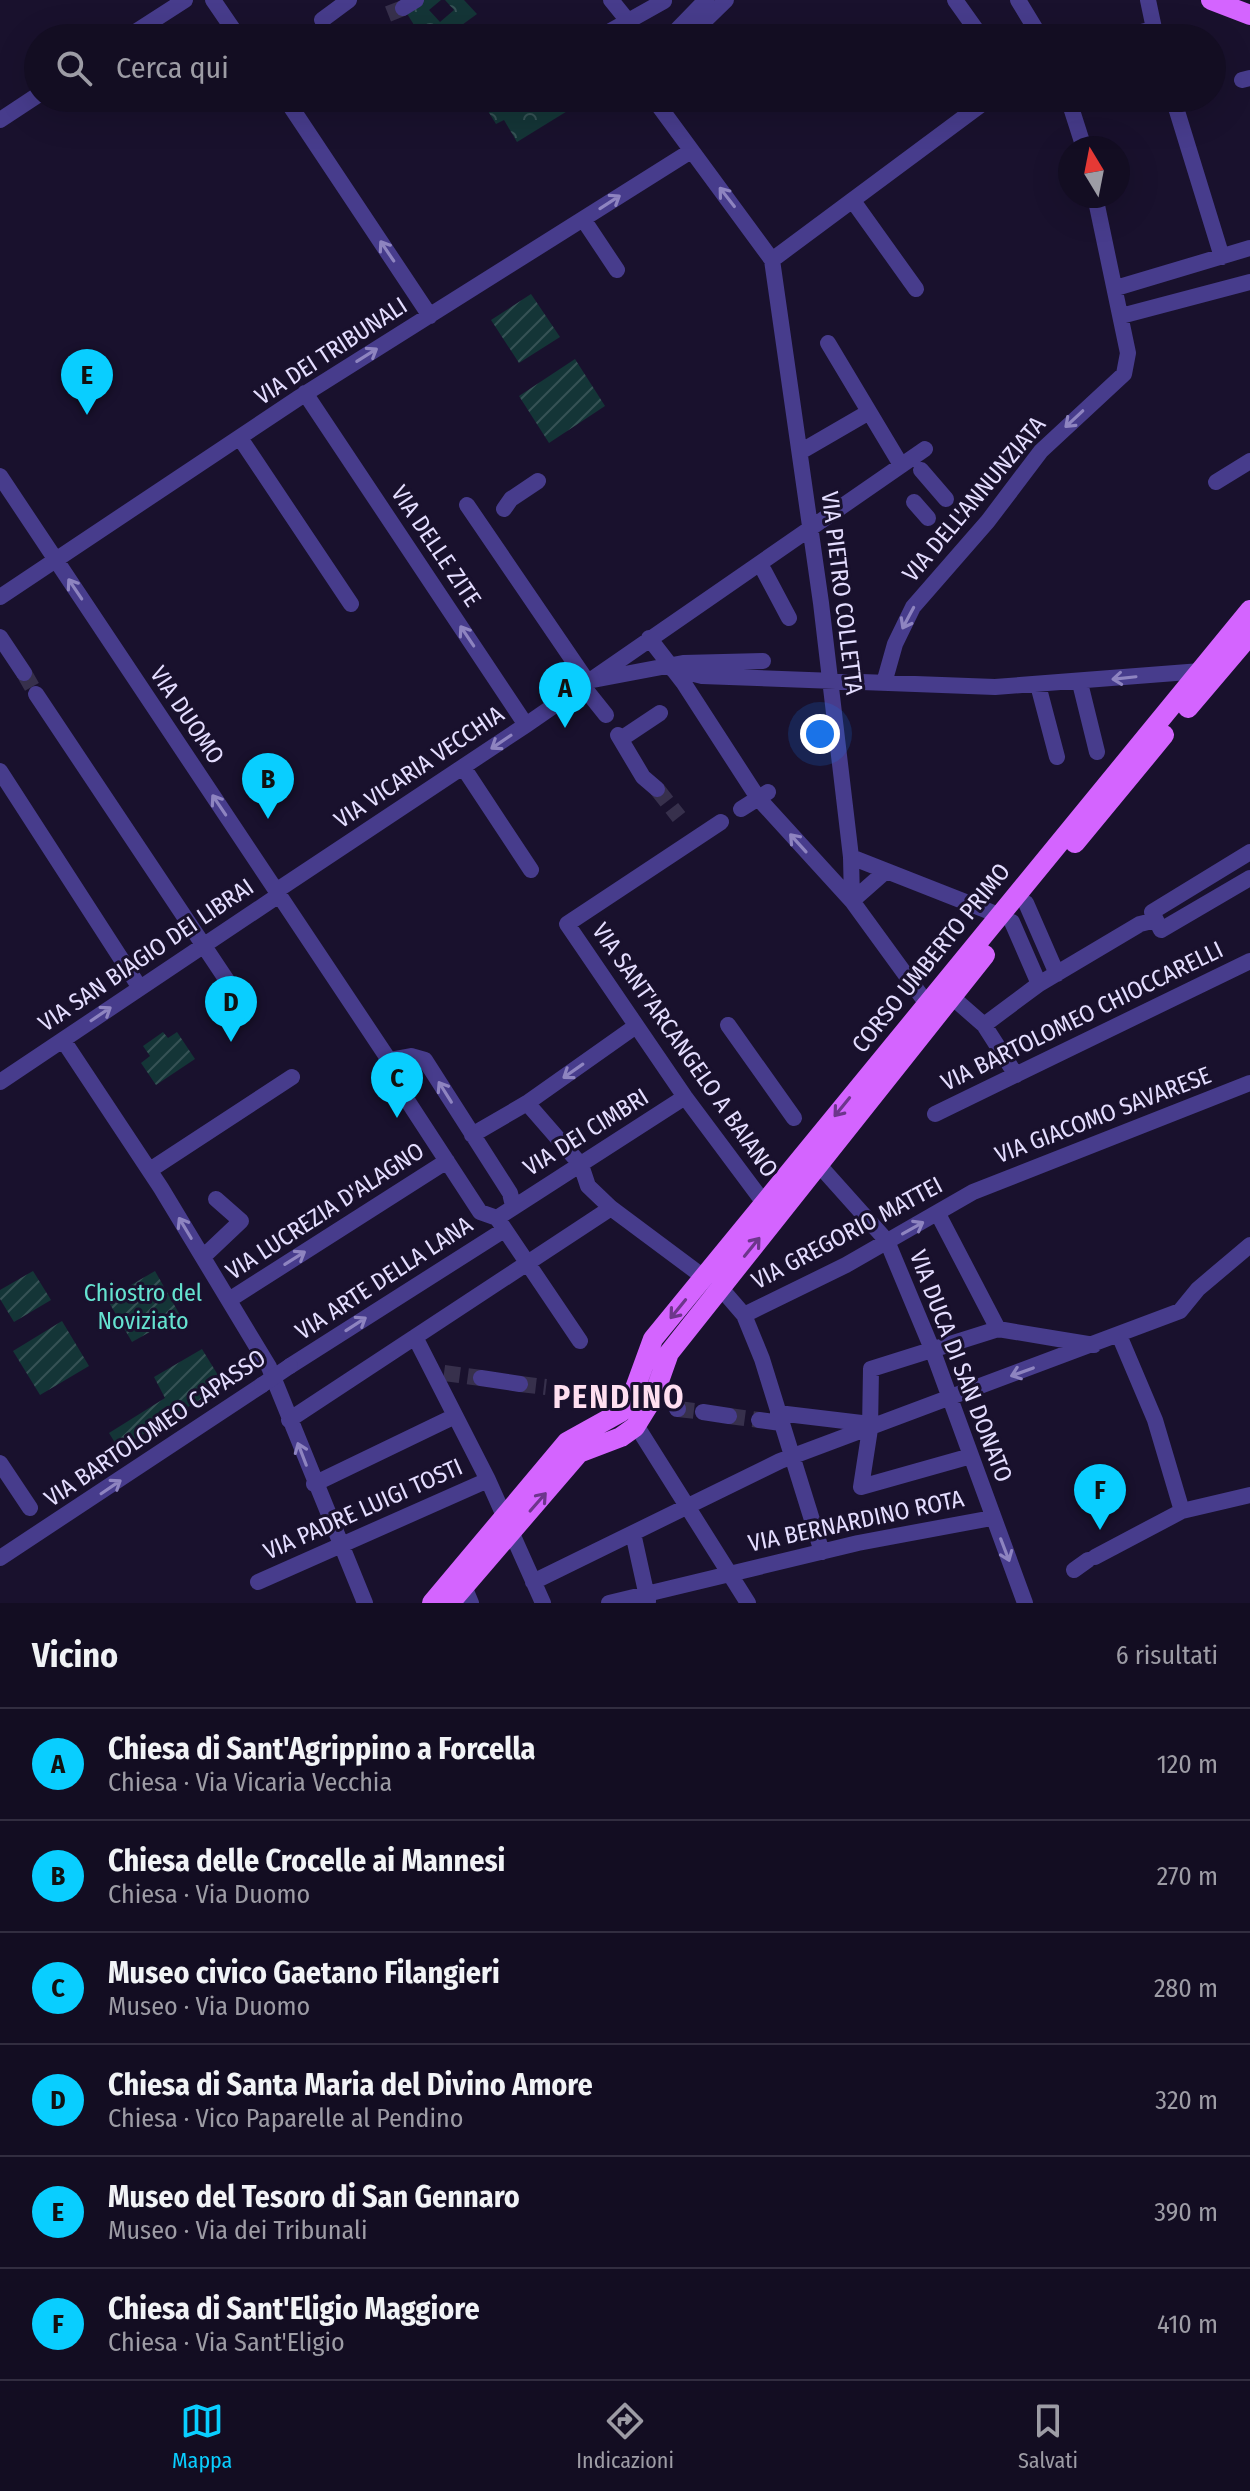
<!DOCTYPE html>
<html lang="it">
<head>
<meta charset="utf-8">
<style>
	:root { --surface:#130d22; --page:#1c162a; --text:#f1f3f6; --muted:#9d9ca5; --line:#322d40; --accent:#09ceff }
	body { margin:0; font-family:"Fira Sans Condensed",sans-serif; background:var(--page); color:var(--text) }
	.compass { position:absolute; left:1058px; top:136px; width:72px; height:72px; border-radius:50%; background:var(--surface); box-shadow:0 8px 32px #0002; rotate:350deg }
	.you { position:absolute; left:820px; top:734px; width:28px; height:28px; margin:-20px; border:6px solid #fff; border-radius:50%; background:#1a73e8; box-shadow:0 0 0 12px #1a73e833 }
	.badge { display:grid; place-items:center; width:52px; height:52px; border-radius:50%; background:var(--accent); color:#111; font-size:26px; font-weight:700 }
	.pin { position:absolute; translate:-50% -66px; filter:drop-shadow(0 2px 4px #0008) }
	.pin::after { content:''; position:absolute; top:42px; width:28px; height:24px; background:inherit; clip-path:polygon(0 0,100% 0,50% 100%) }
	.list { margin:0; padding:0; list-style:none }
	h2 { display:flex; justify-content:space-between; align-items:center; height:104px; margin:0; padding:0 32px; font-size:34px }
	h2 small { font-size:26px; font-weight:400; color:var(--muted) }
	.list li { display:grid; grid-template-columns:52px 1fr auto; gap:24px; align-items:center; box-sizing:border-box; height:112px; padding:0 32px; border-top:2px solid var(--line) }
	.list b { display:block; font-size:30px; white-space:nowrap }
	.list p { margin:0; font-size:26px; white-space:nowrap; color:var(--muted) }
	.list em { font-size:26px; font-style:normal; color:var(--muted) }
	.icon { flex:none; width:44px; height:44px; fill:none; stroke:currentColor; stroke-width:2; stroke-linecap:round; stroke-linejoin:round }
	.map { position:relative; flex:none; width:1250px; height:1603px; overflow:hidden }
	.search { position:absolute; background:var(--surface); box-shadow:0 8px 32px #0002; left:24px; right:24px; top:24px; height:88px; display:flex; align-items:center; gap:20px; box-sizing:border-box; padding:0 28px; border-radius:44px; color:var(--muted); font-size:30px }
	.sheet { height:776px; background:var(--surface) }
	nav { display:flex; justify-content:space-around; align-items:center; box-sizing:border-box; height:112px; border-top:2px solid var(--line); background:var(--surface); font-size:22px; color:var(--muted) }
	nav a { display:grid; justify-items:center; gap:4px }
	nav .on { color:var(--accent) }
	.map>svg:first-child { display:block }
	.park { fill:url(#park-crowns) }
	.garden { fill:url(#garden-furrows) }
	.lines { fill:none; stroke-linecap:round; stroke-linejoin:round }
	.minor-tunnel { stroke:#37304c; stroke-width:16; stroke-dasharray:16 8; stroke-linecap:butt }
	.minor { stroke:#473c8c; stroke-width:16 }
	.major { stroke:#d464ff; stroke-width:20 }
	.minor-bridge { stroke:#473c8c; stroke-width:16 }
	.oneway { stroke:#8e84c0 }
	.oneway2 { stroke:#6d368c }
	.labels { text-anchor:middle; stroke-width:6; stroke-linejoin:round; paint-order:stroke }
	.street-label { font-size:24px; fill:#e4ddff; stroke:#19112d }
	.park-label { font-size:24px; fill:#65e3d0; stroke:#19112d }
	.district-label { font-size:32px; font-weight:bold; letter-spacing:2px; fill:#ffdff0; stroke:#19112d }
</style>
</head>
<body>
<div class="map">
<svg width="1250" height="1603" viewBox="0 0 1250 1603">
	<defs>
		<pattern id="park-crowns" width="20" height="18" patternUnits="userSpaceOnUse" patternTransform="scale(2)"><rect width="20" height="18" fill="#143537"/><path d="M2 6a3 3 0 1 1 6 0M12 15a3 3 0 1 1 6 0" fill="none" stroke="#365255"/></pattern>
		<pattern id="garden-furrows" width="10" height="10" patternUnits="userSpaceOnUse" patternTransform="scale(2)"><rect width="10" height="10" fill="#143537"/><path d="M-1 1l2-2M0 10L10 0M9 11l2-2" fill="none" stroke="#365255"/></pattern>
	</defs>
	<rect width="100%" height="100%" fill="#19112d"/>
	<path class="park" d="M423 0H441L429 10 440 22 454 10 445 0H464L477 14 444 38H437L433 33 422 38 406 12Z
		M480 98H562L569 110 517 142 504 120 496 124Z"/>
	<path class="garden" d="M531 294 560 337 519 363 491 320Z
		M575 359 605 406 549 443 519 396Z
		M163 1032 168 1038 177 1032 195 1059 156 1085 141 1063 150 1056 143 1046Z
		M33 1271 51 1300 14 1322 0 1299V1290Z
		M155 1271 180 1315 132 1342 107 1299Z
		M62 1321 89 1366 40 1395 13 1351Z
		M202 1349 224 1385 119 1449 109 1433 165 1398 154 1377Z"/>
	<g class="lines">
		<path class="minor-tunnel" d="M388 14 403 8
			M24 673 36 694
			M657 789 679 817
			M444 1373 481 1378
			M520 1384 546 1387
			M678 1409 703 1412
			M729 1416 759 1420"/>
		<path class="minor" d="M213 0 239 38
			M611 0 628 21
			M955 0 982 38
			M1018 0 1041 38
			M1148 0 1156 38
			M403 8 416 0
			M322 20 349 0
			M126 38 185 0
			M598 38 664 1
			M669 38 706 0
			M687 38 726 0
			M1118 38 1153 29
			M1242 80 1250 78
			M285 98 430 316
			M653 98 772 260 821 603 851 857 852 901 927 1004
			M1068 98 1084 148
			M1173 98 1222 257
			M0 120 38 95
			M853 201 916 289
			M583 219 617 270
			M772 260 990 98
			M1116 288 1250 248
			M1121 316 1250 282
			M828 343 901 465
			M305 393 526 725
			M240 438 351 604
			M800 452 869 412
			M921 470 946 499
			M0 476 389 1060 392 1077 480 1212 497 1218 580 1341
			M1216 482 1250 461
			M914 502 928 518
			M467 505 587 681
			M504 509 511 499 538 481
			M764 571 789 618
			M0 597 300 397 691 151
			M0 637 24 673
			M649 638 683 682 758 798 852 901 886 871
			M670 668 702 676 995 687 1201 671
			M593 680 683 663 763 661
			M884 683 895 644 913 607 988 521 1041 451 1124 374 1128 353 1095 196
			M1080 683 1097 752
			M582 685 606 715
			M1038 685 1057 757
			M36 694 234 991
			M618 735 643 777 657 789
			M621 739 660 713
			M463 767 531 870
			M0 771 140 988
			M741 809 768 792
			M721 822 567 924 685 1097 764 1203
			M1250 852 1152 912 1161 930 1250 878
			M851 857 1001 916
			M276 891 526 725 925 449
			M1026 903 1057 974
			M1012 922 1039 984
			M952 997 984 1025 1016 1075
			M728 1025 794 1118
			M984 1025 1039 984 1140 924 1156 920
			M63 1040 161 1188 269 1367 365 1603
			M389 1060 411 1056 425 1060 510 1193 513 1206
			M0 1082 279 895
			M527 1103 581 1165 588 1186 611 1208 725 1293 744 1315 762 1359 822 1552
			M935 1114 1250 961
			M472 1135 527 1103 636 1026
			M819 1165 887 1241 932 1349 1025 1603
			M150 1170 292 1077
			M938 1214 998 1329
			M497 1218 685 1097
			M203 1257 241 1221 216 1199
			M229 1300 447 1161
			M744 1315 846 1265 973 1192 1250 1083
			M1119 1335 1155 1420 1182 1511 1250 1495
			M415 1337 488 1480 543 1603
			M290 1366 504 1230
			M481 1378 520 1384
			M677 1409H678
			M703 1412 729 1416
			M778 1413 870 1424
			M289 1420 611 1208
			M759 1420 781 1423
			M636 1425 748 1603
			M971 1456 861 1487 870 1429 871 1369 998 1329 1094 1345
			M0 1463 30 1508
			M314 1484 455 1416
			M633 1533 648 1601
			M1095 1557 1182 1511
			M0 1558 262 1385
			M1074 1570 1088 1560
			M258 1582 488 1480
			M533 1582 780 1461 1180 1311 1198 1289 1250 1245
			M464 1586 471 1603
			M609 1603 858 1543 992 1518"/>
		<path class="major" d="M1211 0 1250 15
			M1188 708 1250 635
			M1075 843 1164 735
			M432 1603 567 1442 621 1412 634 1391 653 1339 1250 610
			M450 1603 579 1453 621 1437 635 1427 653 1398 669 1353 985 955"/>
		<path class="minor-bridge" d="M262 1385 290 1366"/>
	</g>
	<defs><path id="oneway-shaft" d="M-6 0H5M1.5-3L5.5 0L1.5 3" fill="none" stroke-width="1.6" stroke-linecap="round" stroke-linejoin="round" transform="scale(2)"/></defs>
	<g class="oneway">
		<use href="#oneway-shaft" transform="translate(727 197) rotate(-128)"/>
		<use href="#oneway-shaft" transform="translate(610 202) rotate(-33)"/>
		<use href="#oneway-shaft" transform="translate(387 251) rotate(-124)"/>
		<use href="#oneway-shaft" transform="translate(367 355) rotate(-32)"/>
		<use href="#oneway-shaft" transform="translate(1074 419) rotate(137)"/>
		<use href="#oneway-shaft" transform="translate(75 589) rotate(-124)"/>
		<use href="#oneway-shaft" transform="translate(908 618) rotate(118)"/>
		<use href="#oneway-shaft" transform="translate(467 636) rotate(-124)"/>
		<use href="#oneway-shaft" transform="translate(1124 678) rotate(174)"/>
		<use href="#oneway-shaft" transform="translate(501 742) rotate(146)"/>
		<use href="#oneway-shaft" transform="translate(219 805) rotate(-124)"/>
		<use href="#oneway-shaft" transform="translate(798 843) rotate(-132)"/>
		<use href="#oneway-shaft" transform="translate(101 1014) rotate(-34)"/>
		<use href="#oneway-shaft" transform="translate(573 1071) rotate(145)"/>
		<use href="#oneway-shaft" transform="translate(445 1092) rotate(-122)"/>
		<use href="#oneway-shaft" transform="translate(185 1228) rotate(-121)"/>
		<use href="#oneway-shaft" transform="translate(913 1228) rotate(-29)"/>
		<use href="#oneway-shaft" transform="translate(295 1258) rotate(-32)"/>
		<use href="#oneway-shaft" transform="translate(356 1324) rotate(-33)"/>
		<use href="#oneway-shaft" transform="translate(1022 1372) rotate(160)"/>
		<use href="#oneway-shaft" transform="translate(302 1454) rotate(-111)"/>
		<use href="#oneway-shaft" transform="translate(111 1487) rotate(-34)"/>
		<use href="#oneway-shaft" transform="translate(1005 1550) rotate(69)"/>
	</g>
	<g class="oneway2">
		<use href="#oneway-shaft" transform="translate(842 1107) rotate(129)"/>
		<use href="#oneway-shaft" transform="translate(752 1247) rotate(-51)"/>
		<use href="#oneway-shaft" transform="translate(678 1309) rotate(129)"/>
		<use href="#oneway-shaft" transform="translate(538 1502) rotate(-49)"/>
	</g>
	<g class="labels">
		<g class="street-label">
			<text transform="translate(331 351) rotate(-33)" y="8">VIA DEI TRIBUNALI</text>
			<text transform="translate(974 499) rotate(-50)" y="8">VIA DELL'ANNUNZIATA</text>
			<text transform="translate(436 546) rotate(56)" y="8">VIA DELLE ZITE</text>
			<text transform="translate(842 593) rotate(83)" y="8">VIA PIETRO COLLETTA</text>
			<text transform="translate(187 715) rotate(56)" y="8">VIA DUOMO</text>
			<text transform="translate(419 767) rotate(-34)" y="8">VIA VICARIA VECCHIA</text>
			<text transform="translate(146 955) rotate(-34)" y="8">VIA SAN BIAGIO DEI LIBRAI</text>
			<text transform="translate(931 958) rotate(-51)" y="8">CORSO UMBERTO PRIMO</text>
			<text transform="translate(1082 1016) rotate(-26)" y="8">VIA BARTOLOMEO CHIOCCARELLI</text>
			<text transform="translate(685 1050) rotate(55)" y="8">VIA SANT'ARCANGELO A BAIANO</text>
			<text transform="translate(1103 1115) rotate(-21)" y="8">VIA GIACOMO SAVARESE</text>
			<text transform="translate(586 1132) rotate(-32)" y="8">VIA DEI CIMBRI</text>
			<text transform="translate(325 1211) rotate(-33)" y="8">VIA LUCREZIA D'ALAGNO</text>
			<text transform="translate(847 1233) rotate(-28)" y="8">VIA GREGORIO MATTEI</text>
			<text transform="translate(384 1278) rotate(-33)" y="8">VIA ARTE DELLA LANA</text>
			<text transform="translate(961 1366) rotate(69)" y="8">VIA DUCA DI SAN DONATO</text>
			<text transform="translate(155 1428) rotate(-34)" y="8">VIA BARTOLOMEO CAPASSO</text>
			<text transform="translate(363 1509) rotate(-24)" y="8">VIA PADRE LUIGI TOSTI</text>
			<text transform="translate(856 1521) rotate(-12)" y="8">VIA BERNARDINO ROTA</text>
		</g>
		<g class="park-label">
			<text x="143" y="1301">Chiostro del<tspan x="143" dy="28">Noviziato</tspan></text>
		</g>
		<g class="district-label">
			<text x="619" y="1408">PENDINO</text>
		</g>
	</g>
</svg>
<svg class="compass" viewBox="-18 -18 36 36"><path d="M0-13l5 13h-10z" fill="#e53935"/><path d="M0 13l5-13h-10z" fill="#9d9ca5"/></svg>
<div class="you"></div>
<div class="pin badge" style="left:565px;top:728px">A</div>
<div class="pin badge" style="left:268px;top:819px">B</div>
<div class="pin badge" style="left:397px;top:1118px">C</div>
<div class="pin badge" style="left:231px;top:1042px">D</div>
<div class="pin badge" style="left:87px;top:415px">E</div>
<div class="pin badge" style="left:1100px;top:1530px">F</div>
<div class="search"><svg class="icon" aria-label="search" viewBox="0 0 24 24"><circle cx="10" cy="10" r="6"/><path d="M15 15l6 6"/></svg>Cerca qui</div>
</div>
<section class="sheet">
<h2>Vicino<small>6 risultati</small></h2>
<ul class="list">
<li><span class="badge">A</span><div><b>Chiesa di Sant'Agrippino a Forcella</b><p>Chiesa · Via Vicaria Vecchia</p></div><em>120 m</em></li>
<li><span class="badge">B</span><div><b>Chiesa delle Crocelle ai Mannesi</b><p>Chiesa · Via Duomo</p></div><em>270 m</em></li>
<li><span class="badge">C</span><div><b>Museo civico Gaetano Filangieri</b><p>Museo · Via Duomo</p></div><em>280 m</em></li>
<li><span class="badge">D</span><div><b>Chiesa di Santa Maria del Divino Amore</b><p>Chiesa · Vico Paparelle al Pendino</p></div><em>320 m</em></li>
<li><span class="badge">E</span><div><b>Museo del Tesoro di San Gennaro</b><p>Museo · Via dei Tribunali</p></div><em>390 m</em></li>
<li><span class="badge">F</span><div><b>Chiesa di Sant'Eligio Maggiore</b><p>Chiesa · Via Sant'Eligio</p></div><em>410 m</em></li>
</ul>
</section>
<nav>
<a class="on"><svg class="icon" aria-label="map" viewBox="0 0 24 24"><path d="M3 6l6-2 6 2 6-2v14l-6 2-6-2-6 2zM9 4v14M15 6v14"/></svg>Mappa</a>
<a><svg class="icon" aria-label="directions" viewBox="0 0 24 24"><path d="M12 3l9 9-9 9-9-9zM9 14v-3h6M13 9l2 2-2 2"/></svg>Indicazioni</a>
<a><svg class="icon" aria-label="saved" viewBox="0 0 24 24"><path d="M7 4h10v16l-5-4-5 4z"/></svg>Salvati</a>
</nav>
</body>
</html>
